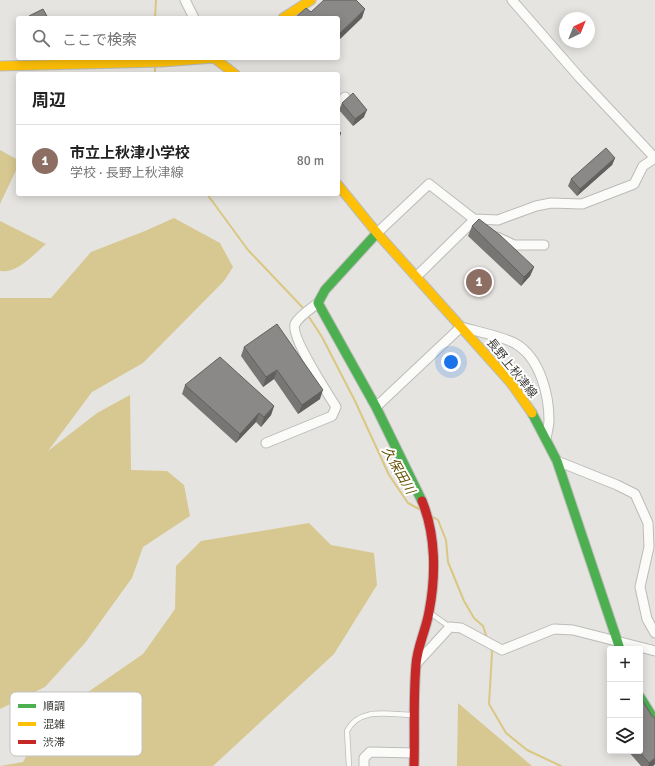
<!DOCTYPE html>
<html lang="ja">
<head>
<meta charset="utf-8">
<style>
	:root { --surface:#fff; --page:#f2f2f2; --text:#222; --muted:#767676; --line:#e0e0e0; --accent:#111827 }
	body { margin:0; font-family:Signika,"Noto Sans JP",sans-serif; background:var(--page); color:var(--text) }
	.controls { position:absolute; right:12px; bottom:12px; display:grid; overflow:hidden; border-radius:4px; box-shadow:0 2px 10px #0003 }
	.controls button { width:36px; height:36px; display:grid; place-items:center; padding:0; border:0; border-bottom:1px solid var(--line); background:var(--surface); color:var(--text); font:20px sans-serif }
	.compass { position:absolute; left:559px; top:12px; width:36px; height:36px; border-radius:50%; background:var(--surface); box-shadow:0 2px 10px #0003; rotate:43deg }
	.you { position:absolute; left:451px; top:362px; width:14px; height:14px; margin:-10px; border:3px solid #fff; border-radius:50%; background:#1a73e8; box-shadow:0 0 0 6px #1a73e833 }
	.badge { display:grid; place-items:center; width:26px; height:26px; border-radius:50%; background:var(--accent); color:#fff; font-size:13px; font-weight:700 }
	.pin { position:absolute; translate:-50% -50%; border:2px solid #fff; box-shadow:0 1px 4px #0006 }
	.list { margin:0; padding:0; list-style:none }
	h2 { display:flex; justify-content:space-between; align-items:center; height:52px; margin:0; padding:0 16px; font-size:17px }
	h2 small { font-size:13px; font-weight:400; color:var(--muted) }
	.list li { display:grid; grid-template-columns:26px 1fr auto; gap:12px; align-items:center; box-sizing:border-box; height:72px; padding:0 16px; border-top:1px solid var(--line) }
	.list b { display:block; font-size:15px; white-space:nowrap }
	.list p { margin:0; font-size:13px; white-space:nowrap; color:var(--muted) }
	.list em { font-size:13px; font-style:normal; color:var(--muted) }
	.icon { flex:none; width:22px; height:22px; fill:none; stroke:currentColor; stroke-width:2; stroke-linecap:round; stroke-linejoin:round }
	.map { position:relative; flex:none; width:655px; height:766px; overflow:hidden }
	.search { position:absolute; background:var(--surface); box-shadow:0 2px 10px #0003; left:16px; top:16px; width:324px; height:44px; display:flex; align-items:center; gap:10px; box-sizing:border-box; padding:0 14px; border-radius:4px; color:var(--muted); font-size:15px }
	.panel { position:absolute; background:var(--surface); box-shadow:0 2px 10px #0003; left:16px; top:72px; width:324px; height:124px; border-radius:4px }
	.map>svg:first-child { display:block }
	.forest { fill:#d7c891 }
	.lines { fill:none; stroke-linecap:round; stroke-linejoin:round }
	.stream { stroke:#d9c782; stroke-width:2 }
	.lane-casing { stroke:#bbbbb8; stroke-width:6 }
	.street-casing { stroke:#bbbbb8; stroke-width:11 }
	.fast-casing { stroke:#bbbbb8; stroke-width:11 }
	.slow-casing { stroke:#bbbbb8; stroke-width:11 }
	.jam-casing { stroke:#bbbbb8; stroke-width:11 }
	.lane { stroke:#fbfbfa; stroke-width:4.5 }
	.street { stroke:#fbfbfa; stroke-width:9 }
	.fast { stroke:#4caf50; stroke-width:9 }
	.slow { stroke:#ffc107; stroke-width:9 }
	.jam { stroke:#c62828; stroke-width:9 }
	.wall { fill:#777674 }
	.shaded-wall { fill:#61605e }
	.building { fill:#8a8987; stroke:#61605e }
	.labels { text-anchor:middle; stroke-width:4; stroke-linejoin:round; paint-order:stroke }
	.street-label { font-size:12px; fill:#383836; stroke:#fff }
	.water-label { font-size:13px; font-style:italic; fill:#615000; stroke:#fff }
	.key { fill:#fff; stroke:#c3c3c3; stroke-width:1 }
	.key-label { font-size:11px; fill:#383836 }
</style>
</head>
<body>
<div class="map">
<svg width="655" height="766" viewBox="0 0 655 766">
	<rect width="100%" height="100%" fill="#e5e4e0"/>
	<path class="forest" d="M0 150 18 160V166L0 204Z
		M174 218 220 243 233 267 224 281 143 363 92 392 48 451 97 413 130 395 131 470 167 471 184 485 190 516 143 547 132 578 85 643 45 687 0 709V298H51L91 252 145 231Z
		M0 221 46 244C33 255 17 274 0 271Z
		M309 523 331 545 374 553 377 585 334 654 213 766H0L23 762 46 721 143 654 175 609 176 566 201 541Z
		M458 703 532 766H457Z"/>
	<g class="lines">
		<path class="stream" d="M155 18 156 0
			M155 67V74
			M207 194 248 250 305 310
			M307 314 322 337 355 401 389 475 408 503 419 509
			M433 517 438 520 446 540 448 562 464 601 474 618 483 626 487 638
			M491 648 492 653 489 704 506 733 527 750 561 766"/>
		<defs>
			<path id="lane" d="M430 613 450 627
				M349 766 347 731C360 706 390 715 414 715"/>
			<path id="street" d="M185 0 194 18
				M512 0 580 78 655 158
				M338 104 345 97
				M377 233 429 184 479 223
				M497 237 514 245H544
				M416 277 475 219 498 220 536 206 551 203 582 204 634 184 643 166 655 158
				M376 407 461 327C475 331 505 337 516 344 540 358 549 395 549 420 549 426 547 433 546 438
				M266 443 332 416 336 407C328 394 290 336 295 324 299 316 312 308 318 303
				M557 461 617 485 635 494 648 523 649 547 640 587 647 619 655 633
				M417 663 450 627 461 628 502 650 554 629 573 630 655 651
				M364 766V758L370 752 414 753"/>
			<path id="fast" d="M377 233 325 290 318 303 376 407 422 501
				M532 413 557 461 620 649
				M640 697 655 721"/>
			<path id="slow" d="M283 18 311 0
				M214 58 235 74
				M0 66 162 62 214 58
				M338 185 377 233 511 383 532 413"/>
			<path id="jam" d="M414 766C415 733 413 699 416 665 417 647 426 630 429 612 436 576 436 535 422 501"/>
		</defs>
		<use href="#lane" class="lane-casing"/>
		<use href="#street" class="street-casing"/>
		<use href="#fast" class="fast-casing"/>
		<use href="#slow" class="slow-casing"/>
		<use href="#jam" class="jam-casing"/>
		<use href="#lane" class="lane"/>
		<use href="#street" class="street"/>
		<use href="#fast" class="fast"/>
		<use href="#slow" class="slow"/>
		<use href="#jam" class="jam"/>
	</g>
	<path class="wall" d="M342 103 364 117 353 126 339 110Z
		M615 158 612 165 577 196 568 186 571 179Z
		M472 226 534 267 530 276 521 286 468 236Z
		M244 347 320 399 298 414 274 379 263 387 241 356Z
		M185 385 274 406 271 415 261 427 256 422 236 443 182 394Z
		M652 716 655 764 653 766H641L628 751H640Z"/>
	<path class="shaded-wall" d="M365 9 362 18 338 41V35Z
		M367 110 364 117 353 126 355 119Z
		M341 133 339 140 338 141V136Z
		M615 158 612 165 577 196 580 189Z
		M534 267 530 276 521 286 524 277Z
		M277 370 274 379 263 387 266 377Z
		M323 390 320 399 298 414 302 405Z
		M274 406 271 415 261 427 264 417Z
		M259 413 256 422 236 443 240 434Z
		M655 758V764L653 766H648L649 763Z"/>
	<path class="building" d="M324 0H356L365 9 338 35V18H295L306 8 311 12Z
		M43 9 48 18H30L29 16Z
		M353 93 367 110 355 119 342 103Z
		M338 130 341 133 338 136Z
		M606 148 615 158 580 189 571 179Z
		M479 219 500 235 534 267 524 277 472 226Z
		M277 324 323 390 302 405 277 370 266 377 244 347Z
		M220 357 274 406 264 417 259 413 240 434 185 385Z
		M642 700 652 716 655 718V758L649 763 639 751H640V702Z"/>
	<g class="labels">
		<g class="street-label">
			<text transform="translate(512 368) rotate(51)" y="4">長野上秋津線</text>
		</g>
		<g class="water-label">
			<text transform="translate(399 470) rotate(60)" y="5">久保田川</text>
		</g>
	</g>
	<rect x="10" y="692" width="132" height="64" rx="6" class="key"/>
	<rect x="18" y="704" width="18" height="4" fill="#4caf50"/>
	<rect x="18" y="722" width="18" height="4" fill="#ffc107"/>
	<rect x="18" y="740" width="18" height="4" fill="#c62828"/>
	<g class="key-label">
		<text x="43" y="710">順調</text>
		<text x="43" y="728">混雑</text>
		<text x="43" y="746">渋滞</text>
	</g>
</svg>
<div class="controls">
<button>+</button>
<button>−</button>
<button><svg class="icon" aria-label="layers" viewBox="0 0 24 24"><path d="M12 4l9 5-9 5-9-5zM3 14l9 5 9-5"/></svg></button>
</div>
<svg class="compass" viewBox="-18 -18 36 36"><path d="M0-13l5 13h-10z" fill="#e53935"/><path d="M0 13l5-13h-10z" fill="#767676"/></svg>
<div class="you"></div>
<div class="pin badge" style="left:479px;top:282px;background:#8d6e63">1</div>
<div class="search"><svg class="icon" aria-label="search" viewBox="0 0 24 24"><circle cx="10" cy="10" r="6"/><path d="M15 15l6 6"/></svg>ここで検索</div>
<section class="panel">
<h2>周辺<small></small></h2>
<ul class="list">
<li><span class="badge" style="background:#8d6e63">1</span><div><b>市立上秋津小学校</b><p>学校 · 長野上秋津線</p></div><em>80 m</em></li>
</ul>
</section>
</div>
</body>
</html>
